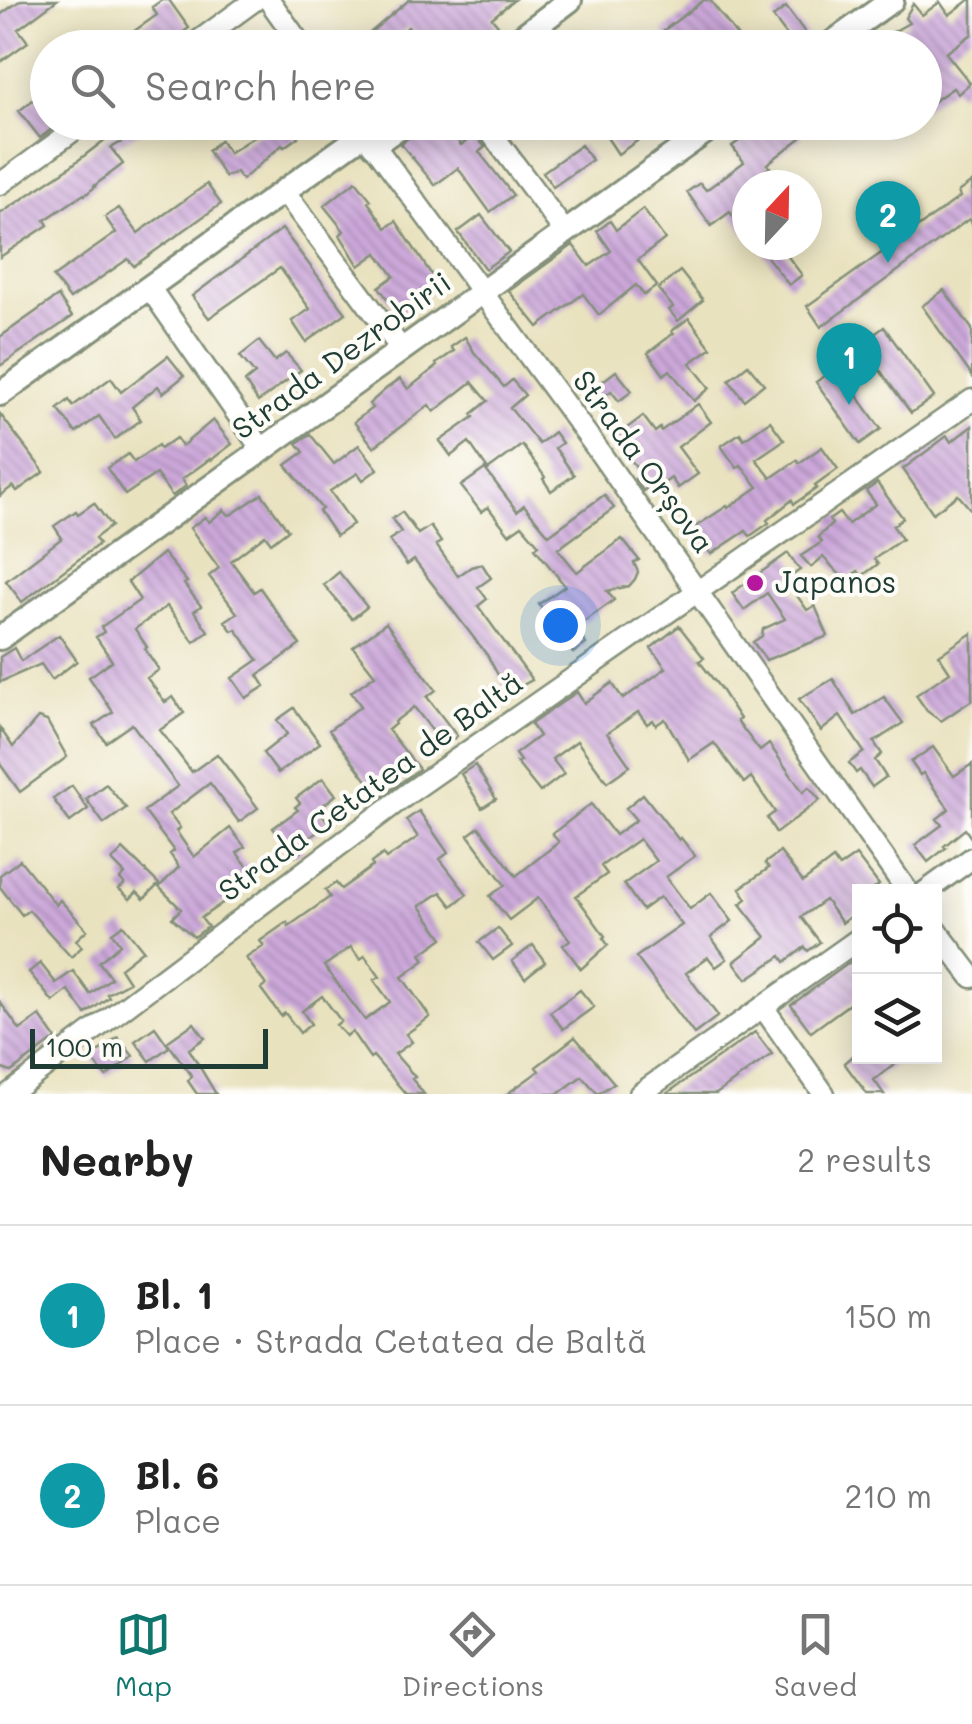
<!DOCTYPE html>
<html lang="en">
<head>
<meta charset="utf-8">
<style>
	:root { --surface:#fff; --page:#f2f2f2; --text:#222; --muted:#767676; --line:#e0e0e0; --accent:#0f766e }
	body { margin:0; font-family:Mali,sans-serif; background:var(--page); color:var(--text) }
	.controls { position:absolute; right:30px; bottom:30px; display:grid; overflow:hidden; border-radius:0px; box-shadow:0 5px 25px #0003 }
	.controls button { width:90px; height:90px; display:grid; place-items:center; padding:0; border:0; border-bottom:2px solid var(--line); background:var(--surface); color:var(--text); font:50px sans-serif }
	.compass { position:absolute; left:732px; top:170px; width:90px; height:90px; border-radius:50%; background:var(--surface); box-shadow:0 5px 25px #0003; rotate:22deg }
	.scale { position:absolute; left:30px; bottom:25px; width:238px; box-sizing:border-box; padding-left:10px; border:5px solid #1f3d34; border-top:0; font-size:28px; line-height:35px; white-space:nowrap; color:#1f3d34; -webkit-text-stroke:8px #fdfcf7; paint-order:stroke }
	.you { position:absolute; left:560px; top:625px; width:35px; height:35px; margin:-25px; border:8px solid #fff; border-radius:50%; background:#1a73e8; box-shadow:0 0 0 15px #1a73e833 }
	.badge { display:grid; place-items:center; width:65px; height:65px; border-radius:50%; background:var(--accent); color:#fff; font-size:32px; font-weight:700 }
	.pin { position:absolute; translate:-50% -82px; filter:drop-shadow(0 2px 5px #0008) }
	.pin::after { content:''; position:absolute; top:52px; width:35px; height:30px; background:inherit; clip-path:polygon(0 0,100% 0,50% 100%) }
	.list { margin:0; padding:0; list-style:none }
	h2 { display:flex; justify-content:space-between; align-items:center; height:130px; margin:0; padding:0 40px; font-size:42px }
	h2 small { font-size:32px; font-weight:400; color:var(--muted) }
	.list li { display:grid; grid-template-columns:65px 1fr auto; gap:30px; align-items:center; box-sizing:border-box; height:180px; padding:0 40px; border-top:2px solid var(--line) }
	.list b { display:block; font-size:38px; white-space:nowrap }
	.list p { margin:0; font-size:32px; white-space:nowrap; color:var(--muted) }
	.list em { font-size:32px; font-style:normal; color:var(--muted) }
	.icon { flex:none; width:55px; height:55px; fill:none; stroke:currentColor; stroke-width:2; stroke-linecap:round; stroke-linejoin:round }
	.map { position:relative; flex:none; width:972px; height:1094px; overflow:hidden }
	.search { position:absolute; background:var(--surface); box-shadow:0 5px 25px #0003; left:30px; right:30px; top:30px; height:110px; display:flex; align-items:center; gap:25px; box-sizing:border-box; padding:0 35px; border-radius:55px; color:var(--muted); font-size:38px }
	.sheet { height:490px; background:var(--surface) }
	nav { display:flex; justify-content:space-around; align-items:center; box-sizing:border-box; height:140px; border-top:2px solid var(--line); background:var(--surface); font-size:28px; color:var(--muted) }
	nav a { display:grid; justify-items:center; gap:5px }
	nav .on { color:var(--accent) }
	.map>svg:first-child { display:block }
	.building { fill:url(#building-back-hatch); fill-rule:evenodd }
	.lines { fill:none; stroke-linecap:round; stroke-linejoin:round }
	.minor-casing { stroke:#84907a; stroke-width:25 }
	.tertiary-casing { stroke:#84907a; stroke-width:28 }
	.minor { stroke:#fff; stroke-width:20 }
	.tertiary { stroke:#fff; stroke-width:22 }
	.poi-dot { fill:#b5179e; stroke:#fdfcf7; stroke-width:4 }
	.labels { text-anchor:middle; stroke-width:8; stroke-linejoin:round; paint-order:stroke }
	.street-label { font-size:30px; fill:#1f3d34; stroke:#fdfcf7 }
	.poi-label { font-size:30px; fill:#1f3d34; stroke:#fdfcf7; text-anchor:start }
</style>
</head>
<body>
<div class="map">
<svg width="972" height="1094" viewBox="0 0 972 1094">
	<defs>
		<pattern id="building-back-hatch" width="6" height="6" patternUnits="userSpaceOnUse" patternTransform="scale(2.5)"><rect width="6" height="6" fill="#cca8da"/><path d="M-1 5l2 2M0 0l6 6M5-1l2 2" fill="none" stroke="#a58ab2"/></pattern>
	</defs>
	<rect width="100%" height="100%" fill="#fdfcf7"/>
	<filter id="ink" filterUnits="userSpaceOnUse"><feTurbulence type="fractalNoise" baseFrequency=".01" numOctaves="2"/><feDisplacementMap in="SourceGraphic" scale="20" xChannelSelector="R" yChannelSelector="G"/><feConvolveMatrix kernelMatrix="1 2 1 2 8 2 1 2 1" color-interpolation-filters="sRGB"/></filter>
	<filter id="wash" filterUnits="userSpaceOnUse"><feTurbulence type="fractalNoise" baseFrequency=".0048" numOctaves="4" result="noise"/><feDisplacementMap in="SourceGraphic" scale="40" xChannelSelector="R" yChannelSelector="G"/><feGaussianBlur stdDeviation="2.25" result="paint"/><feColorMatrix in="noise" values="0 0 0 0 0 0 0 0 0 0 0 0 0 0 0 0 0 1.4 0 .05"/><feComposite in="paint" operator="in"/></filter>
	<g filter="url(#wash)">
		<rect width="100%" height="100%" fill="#e9e2bf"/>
		<g id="blocks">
			<path class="building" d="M21 0H57L18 29 28 42 0 62V15Z
				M162 0H169L189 28 162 48H140L130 34 157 15 152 7Z
				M409 0H514L492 18 498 25 470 48H440L430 36 421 43 408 27 382 48H352Z
				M704 0H710L746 48H675L663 31Z
				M969 0H972V34L946 53 970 83 958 94 953 88 924 108V48H882L895 38 891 33 909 23 905 18 913 4 922 15 940 2 949 15Z
				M786 7 807 35 794 45 773 17Z
				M39 95 48 106V122H61L40 138 19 111Z
				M128 122H157L111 148 123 164 94 186 95 187 85 195 84 194 45 220 48 225 0 257V214L67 169Z
				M276 122H288L298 137 284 147 282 145 242 180 236 172 225 177 208 151 220 140 229 153Z
				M426 122H444L461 145 475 135 485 147 479 152 513 195 490 212 458 168 435 185 401 144Z
				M613 122H647L631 133 637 141 618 154 602 130Z
				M772 122H791L802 137 767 164 770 167 747 184V198L742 202 747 209V235L730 212 711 226 687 192 700 183 706 190 744 162 732 146 746 136 748 138Z
				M581 145 592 160 553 187 543 172Z
				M356 181 371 200 368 202 386 228 396 221 439 286 398 314 379 287 394 276 377 253 359 266 340 235 344 231 324 206Z
				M972 182V224L969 219 821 327 807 306 960 197 958 192Z
				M207 184 221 204 134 266 128 259 70 299 53 277 116 233 105 217 119 208 138 233Z
				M643 209 665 239 638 260 657 286 644 295 636 285 599 315 583 294 538 327 509 291 573 245 589 266 611 251 597 231 610 221 616 230Z
				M481 215 509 252 485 269 458 232Z
				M282 229 346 313 306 342 292 321 310 309 280 268 209 318 192 296Z
				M775 245H779L802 275 789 285 764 253Z
				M680 271 703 300 678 321 669 310 673 307 658 289Z
				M944 290 972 329V376L922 306Z
				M58 296 72 317 0 366V337Z
				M689 318 711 348 690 363 710 388 694 401 670 370 664 375 648 353 674 333 672 331Z
				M884 327 934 397 911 413 861 344Z
				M465 337 474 352 504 387 512 380 525 395 510 408 539 444 554 432 562 443 555 448 574 475 551 491 543 479 545 477 522 445 488 470 469 442 451 456 440 441 474 417 472 414 488 401 472 382 434 412 429 405 374 447 354 422 372 408 369 404 387 388 400 379 408 389 437 366 436 364 454 351 451 347Z
				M259 341 275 361 286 353 301 370 258 402 245 382 255 374 240 356Z
				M168 356 184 376 163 393 158 386 132 407 141 420 115 439 99 416 76 433 58 409 69 400 73 406 111 378 121 392Z
				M748 365 764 384 744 400 729 380Z
				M837 367 881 429 860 444 816 382Z
				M616 371 632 391 619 401 611 391 590 408 582 397Z
				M698 404 711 422 678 447 698 474 678 488 671 478 663 484 659 479 643 491 635 479 641 474 615 437 643 416 655 432 660 428 661 431Z
				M0 414 44 472 17 491 13 486 0 496Z
				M213 420 232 444 211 460 210 459 182 479 186 486 172 496 156 474 125 495 107 468 128 454 134 462 158 445 160 449 176 438 182 446Z
				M770 421 784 440 756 459 771 478 797 460 799 463 822 447 838 469 815 486 817 488 794 504 792 500 767 520 769 523 750 536 746 531 711 554 692 529 727 506 728 508 758 487 741 465 737 468 721 446 740 433 744 439Z
				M972 426V511L958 495 933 513 903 469 947 436 951 442Z
				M310 434 334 464 359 445 378 469 363 480 358 473 330 491 353 524 336 536 319 511 322 509 286 465 304 452 297 443Z
				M485 469 517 511 524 505 549 535 604 495 614 508 558 549 577 572 622 539 639 560 634 563 638 572 635 579 629 586 607 591 614 600 575 628 586 644 573 653 539 604 565 586 535 548 539 545 522 525 509 534 488 507 481 512 461 486Z
				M877 483 903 518 893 526 902 539 874 559 878 564 862 576 858 571 845 580 823 557 811 567 801 556 822 542 818 537 832 524 829 520 839 513 848 524 876 504 866 491Z
				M262 494 288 530 271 543 265 535 231 561 254 592 260 588 300 645 258 675 265 686 246 698 232 678 258 660 236 629 232 631 225 621 237 613 209 576 219 568 190 528 205 517 209 522 224 510 229 515 232 514Z
				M94 503 111 526 95 538 99 544 22 602 6 581 62 538 54 526 76 511 78 514Z
				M402 512 418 534 430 526 441 542 436 545 458 576 471 567 482 564 491 578 478 587 487 599 478 606 532 680 508 693 487 655 414 560 407 565 389 540 401 532 392 519Z
				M163 553 187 582 184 584 201 606 194 611 208 631 194 642 167 606 135 629 147 647 145 649 159 670 147 678 165 702 173 697 184 713 160 730 192 772 217 754 258 808 239 822 210 783 169 814 180 828 176 831 194 857 230 828 245 847 237 853 254 874 226 897 228 899 201 918 208 927 194 937 172 918 181 909 159 887 179 867 170 854 174 851 144 811 178 786 132 724 106 742 94 725 113 712 89 677 112 661 96 637 104 632 101 627 140 600 128 582Z
				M788 553 800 570 786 580 807 610 815 606 828 636 766 660 753 642 762 636 763 629 785 619 767 593 744 610 732 593Z
				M339 572 367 607 352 619 324 585Z
				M386 623 436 690 427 697 457 736 444 746 414 707 394 722 395 724 388 730 419 769 380 798 329 730 361 706 351 692 375 675 353 647Z
				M679 626 704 658 699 661 720 688 740 719 737 721 760 751 769 744 803 792 809 787 820 800 776 833 767 818 775 812 751 777 744 783 714 743 689 760 665 719 656 725 653 720 647 724 638 712 607 733 630 766 607 782 577 741 552 759 564 774 540 792 516 762 520 761 515 754 539 736 531 724 577 692 584 703 612 683 623 699 666 668 651 648Z
				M972 633V700L941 721 927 711 916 695 950 672 939 655Z
				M59 635 77 661 52 680 41 664 0 682V657L14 648 21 661Z
				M833 679 855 715 884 697 903 723 874 742 882 754 875 760 886 777 872 787 860 770 856 773 849 763 864 752 840 716 821 731 799 699Z
				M294 708 320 743 278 773 263 753 287 734 277 720Z
				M38 718 47 721 67 757 20 792 0 764V728L13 747Z
				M933 747 954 776 972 764V839L965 829 944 846 946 848 928 862 915 845 942 825 937 819 949 809 923 773 920 775 911 762Z
				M475 765 496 799 482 808 461 774Z
				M323 778 336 795 318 809 329 823 301 844 304 849 295 856 273 828 298 810 295 807 300 803 296 798Z
				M106 784 126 808 104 824 86 799Z
				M72 786 88 809 70 822 53 799Z
				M643 794 679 840 681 838 695 856 666 877 690 909 711 893 732 921 711 937 727 959 716 967 708 957 686 973 718 1016 694 1034 636 957 682 925 660 897 642 910 624 884 656 861 639 839 601 866 607 874 576 896 605 936 603 938 608 945 581 969 563 945 570 940 538 898 509 920 490 896 505 885 468 835 479 827 516 876 559 842 552 834 591 804 615 835 636 820 626 808Z
				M419 811 448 853 440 859 467 894 452 906 441 892 420 906 443 938 421 954 425 960 402 977 430 1017 406 1034 412 1042 395 1054 415 1077 412 1079 424 1094H406L373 1056 370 1058 352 1032 346 1036 336 1025 341 1021 322 996 302 1011 311 1024 300 1033 285 1013 281 1016 261 989 266 985 246 958 264 946 260 941 287 922 289 926 330 897 325 890 336 883 341 889 373 866 371 863 383 854 386 859 418 837 406 820ZM351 947 360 959 365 956 380 977 374 980 390 1002 365 1020 324 966Z
				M123 849 159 884 144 899 137 892 130 899 119 889 125 884 120 879 125 874 112 861Z
				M780 852 803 882 833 859 839 867 856 855 879 885 870 892H860V909L842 923 825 900 801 917 820 942 808 951 805 947 785 962 781 956 747 979 734 962 766 937 740 904 747 899 740 888 769 868 765 863Z
				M20 860 56 905 60 900 87 930 76 940 82 947 71 957 29 910 22 915 0 887V875Z
				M123 925 143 950 120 968 129 982 107 994 109 997 86 1014 68 990 53 1002 29 972 40 963 56 983 73 971 90 994 111 978 99 962 120 944 112 933Z
				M498 928 512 946 493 960 479 942Z
				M533 945 545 962 525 978 512 961Z
				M860 955V996L811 1032 791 1005Z
				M580 990 594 1007 563 1029 550 1012Z
				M0 1002 20 1030 40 1016 56 1039 11 1072 0 1068Z
				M194 1023 205 1038 189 1049 216 1094H197L188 1081 192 1076 167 1042Z
				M155 1027 169 1047 150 1061 135 1041Z
				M755 1032 772 1054 716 1094H666Z
				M118 1037 133 1056 106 1077 91 1057Z
				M575 1037 614 1083 598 1094 582 1076 558 1094H507L539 1071 536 1067Z
				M852 1056H906L874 1080 884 1094H867L844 1063Z"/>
		</g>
	</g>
	<g filter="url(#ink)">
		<use href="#blocks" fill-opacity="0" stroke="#84907a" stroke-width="2.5"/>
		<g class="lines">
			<defs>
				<path id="minor" d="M269 0 303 48
					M189 48 255 0
					M483 122 565 232
					M374 145 593 443 908 892
					M0 184 85 122
					M284 191 402 350
					M149 287 263 451
					M925 892 972 858
					M934 927 972 977
					M763 1007 824 1094
					M9 1094 410 792 972 400
					M640 1094 860 938"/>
				<path id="tertiary" d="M507 48 570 0
					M825 48 892 0
					M0 394 365 133 374 145 406 122
					M0 638 719 122"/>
			</defs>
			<use href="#minor" class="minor-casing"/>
			<use href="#tertiary" class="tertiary-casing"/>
			<use href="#minor" class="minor"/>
			<use href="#tertiary" class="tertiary"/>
		</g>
	</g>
	<circle class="poi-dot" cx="755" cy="583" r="10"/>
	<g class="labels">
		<g class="street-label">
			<text transform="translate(342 356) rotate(-36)" y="10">Strada Dezrobirii</text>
			<text transform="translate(643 462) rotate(54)" y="10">Strada Orșova</text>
			<text transform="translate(371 787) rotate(-36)" y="10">Strada Cetatea de Baltă</text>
		</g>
		<g class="poi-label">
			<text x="775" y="593">Japanos</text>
		</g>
	</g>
</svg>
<div class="controls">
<button><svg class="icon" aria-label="locate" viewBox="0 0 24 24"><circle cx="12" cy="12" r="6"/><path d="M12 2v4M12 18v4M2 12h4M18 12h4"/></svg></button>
<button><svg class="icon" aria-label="layers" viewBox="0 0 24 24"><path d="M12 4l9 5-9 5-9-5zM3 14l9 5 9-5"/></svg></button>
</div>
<svg class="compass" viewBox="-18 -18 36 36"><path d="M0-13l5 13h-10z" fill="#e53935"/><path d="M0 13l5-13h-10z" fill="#767676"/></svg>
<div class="scale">100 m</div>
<div class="you"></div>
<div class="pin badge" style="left:849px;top:405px;background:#0f9aa8">1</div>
<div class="pin badge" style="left:888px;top:263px;background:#0f9aa8">2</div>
<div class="search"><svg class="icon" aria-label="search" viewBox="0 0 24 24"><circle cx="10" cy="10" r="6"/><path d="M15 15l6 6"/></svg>Search here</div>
</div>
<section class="sheet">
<h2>Nearby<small>2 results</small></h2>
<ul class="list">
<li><span class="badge" style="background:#0f9aa8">1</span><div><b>Bl. 1</b><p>Place · Strada Cetatea de Baltă</p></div><em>150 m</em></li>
<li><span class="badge" style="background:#0f9aa8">2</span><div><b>Bl. 6</b><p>Place</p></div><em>210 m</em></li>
</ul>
</section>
<nav>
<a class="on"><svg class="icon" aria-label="map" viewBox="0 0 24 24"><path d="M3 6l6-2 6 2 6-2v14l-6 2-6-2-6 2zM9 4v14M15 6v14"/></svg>Map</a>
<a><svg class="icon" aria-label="directions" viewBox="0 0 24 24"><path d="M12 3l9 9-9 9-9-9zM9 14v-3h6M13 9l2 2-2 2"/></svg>Directions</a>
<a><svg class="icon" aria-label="saved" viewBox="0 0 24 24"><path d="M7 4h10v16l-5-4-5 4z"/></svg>Saved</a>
</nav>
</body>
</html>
